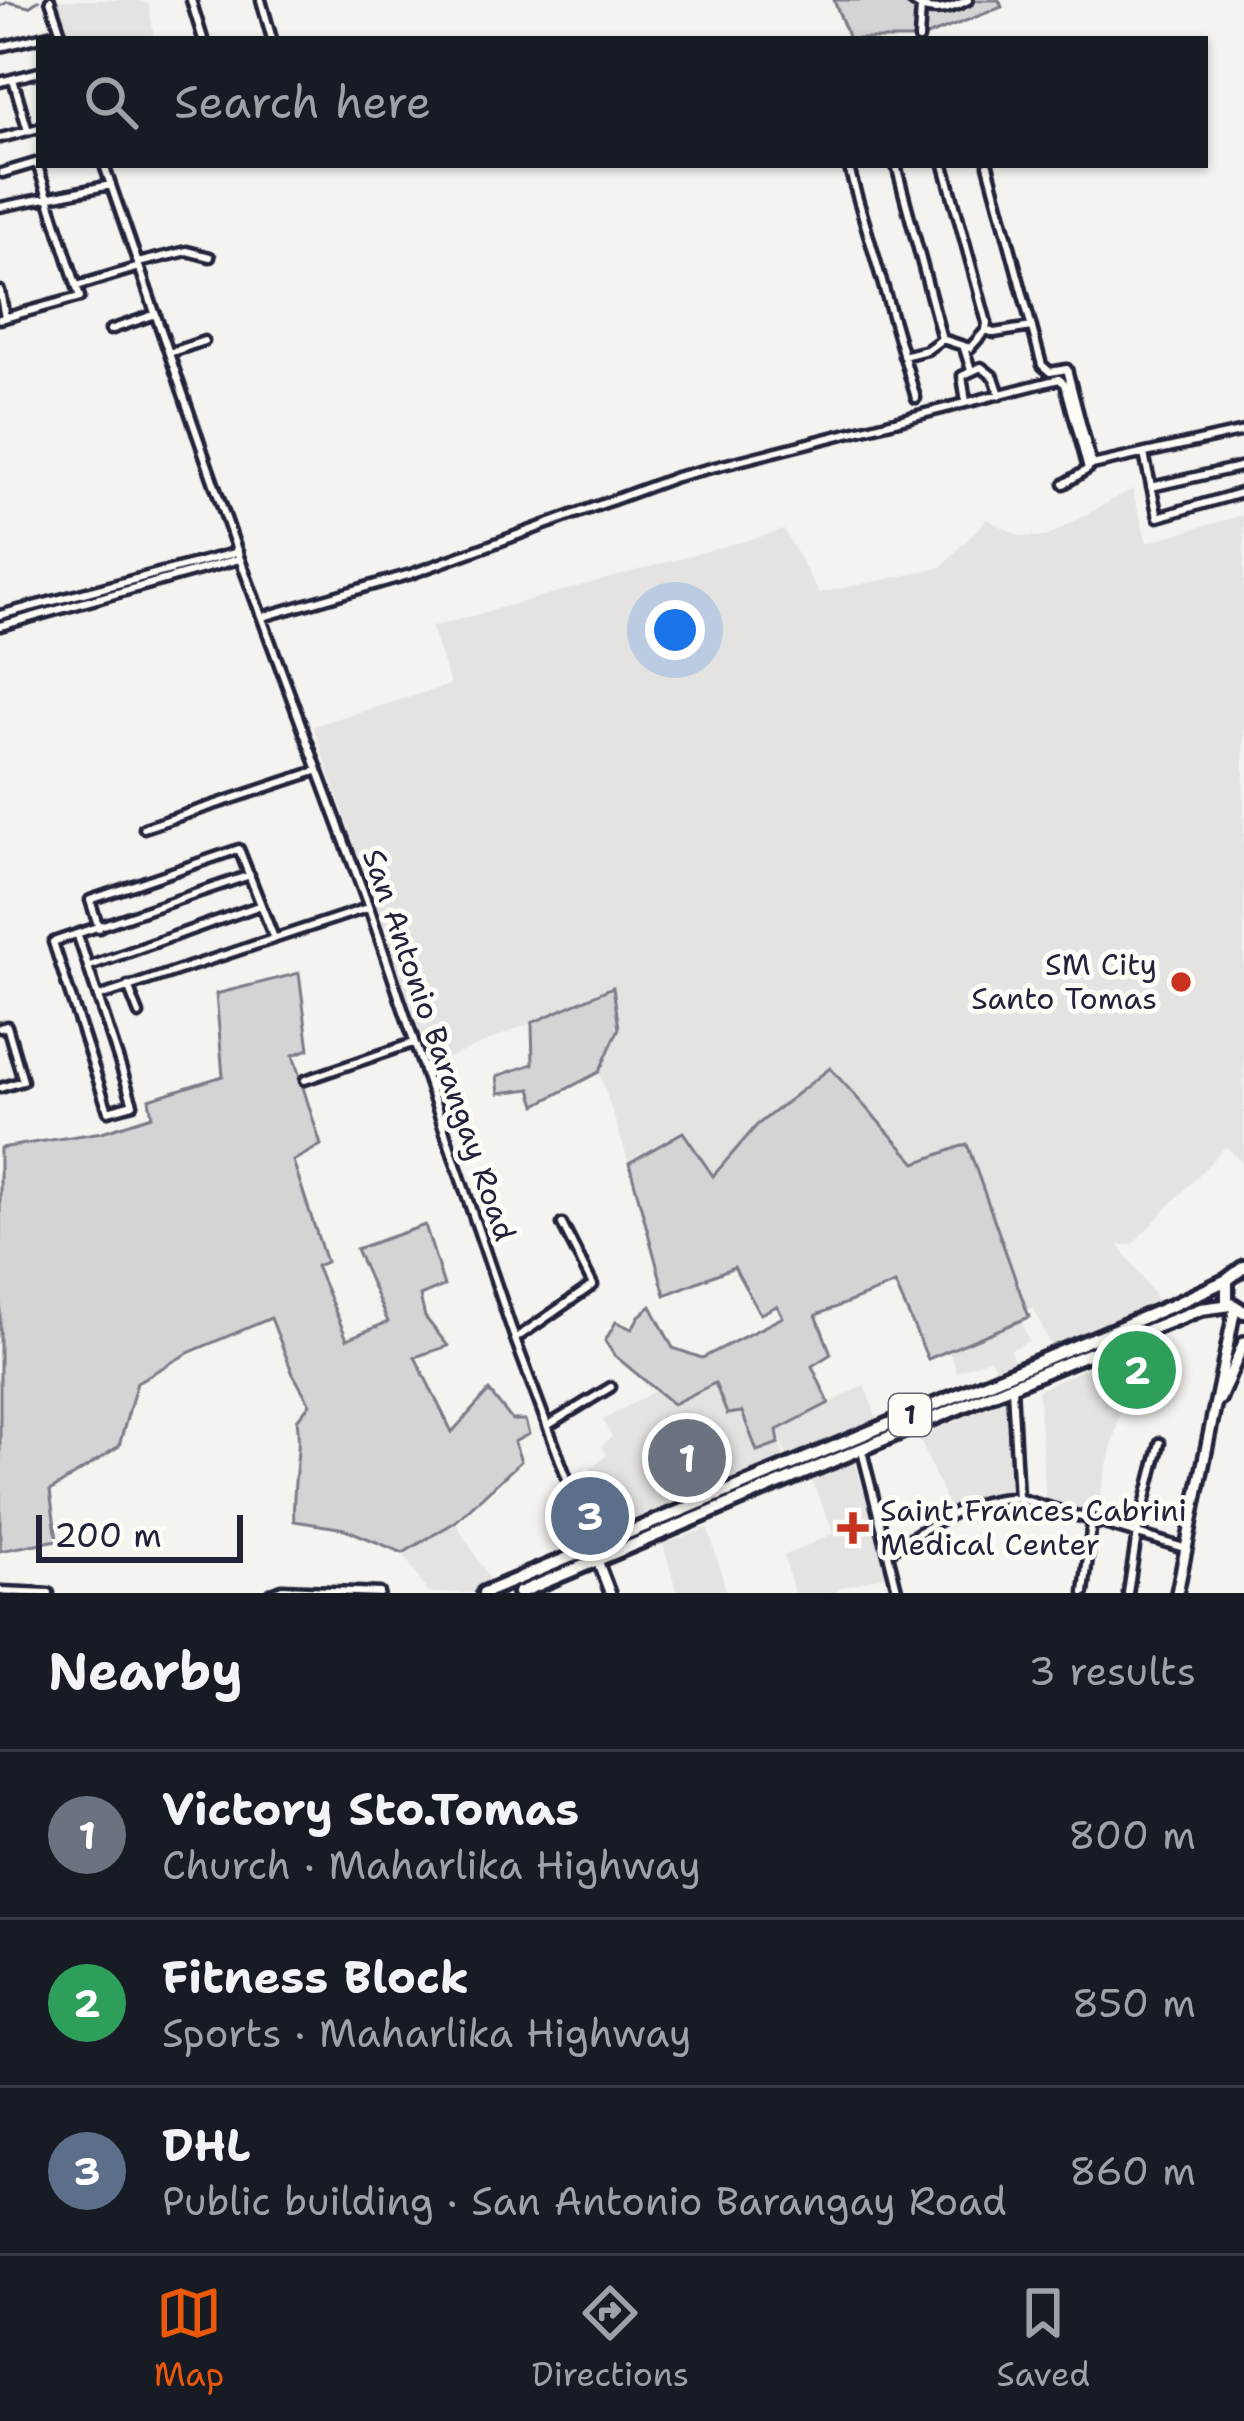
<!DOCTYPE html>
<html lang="en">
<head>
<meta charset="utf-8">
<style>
	:root { --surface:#171b24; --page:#242831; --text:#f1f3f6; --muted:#9ea1a6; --line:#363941; --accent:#ea580c }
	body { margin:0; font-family:"Shantell Sans",sans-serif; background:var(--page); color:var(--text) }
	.scale { position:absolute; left:36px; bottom:30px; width:207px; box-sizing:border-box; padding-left:12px; border:6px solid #22223b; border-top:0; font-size:33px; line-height:42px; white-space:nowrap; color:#22223b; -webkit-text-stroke:9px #fdfcf7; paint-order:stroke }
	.you { position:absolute; left:675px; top:630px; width:42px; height:42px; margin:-30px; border:9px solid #fff; border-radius:50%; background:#1a73e8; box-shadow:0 0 0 18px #1a73e833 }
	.badge { display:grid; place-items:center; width:78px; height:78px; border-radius:50%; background:var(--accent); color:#fff; font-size:39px; font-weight:700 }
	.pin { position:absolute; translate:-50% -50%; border:6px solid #fff; box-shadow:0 3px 12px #0006 }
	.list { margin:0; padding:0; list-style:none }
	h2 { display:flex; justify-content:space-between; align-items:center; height:156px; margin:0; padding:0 48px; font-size:51px }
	h2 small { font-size:39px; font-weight:400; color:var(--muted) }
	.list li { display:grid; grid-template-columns:78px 1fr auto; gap:36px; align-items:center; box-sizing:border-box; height:168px; padding:0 48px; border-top:3px solid var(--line) }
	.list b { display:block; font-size:45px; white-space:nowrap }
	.list p { margin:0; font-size:39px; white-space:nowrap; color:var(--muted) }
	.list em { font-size:39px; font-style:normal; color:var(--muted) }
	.icon { flex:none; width:66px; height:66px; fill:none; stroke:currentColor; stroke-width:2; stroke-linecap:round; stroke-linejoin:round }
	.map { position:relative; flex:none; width:1244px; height:1593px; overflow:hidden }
	.search { position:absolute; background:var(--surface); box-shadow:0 3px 9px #0004; left:36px; right:36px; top:36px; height:132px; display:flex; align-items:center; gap:30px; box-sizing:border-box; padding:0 42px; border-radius:0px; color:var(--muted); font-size:45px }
	.sheet { height:660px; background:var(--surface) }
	nav { display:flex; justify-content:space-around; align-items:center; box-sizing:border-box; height:168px; border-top:3px solid var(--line); background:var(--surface); font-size:33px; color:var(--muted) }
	nav a { display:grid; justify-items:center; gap:6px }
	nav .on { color:var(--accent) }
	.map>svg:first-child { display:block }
	.built { fill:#e4e3e2 }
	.green { fill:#d5d4d5; stroke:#7c7b88; stroke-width:3 }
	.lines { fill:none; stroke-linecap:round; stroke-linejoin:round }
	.stream { stroke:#757582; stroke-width:3 }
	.minor-casing { stroke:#22223b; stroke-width:15 }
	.tertiary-casing { stroke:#22223b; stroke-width:16 }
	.secondary-casing { stroke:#22223b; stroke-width:18 }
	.trunk-casing { stroke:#22223b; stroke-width:20 }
	.minor { stroke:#fdfcf7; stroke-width:6 }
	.tertiary { stroke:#fdfcf7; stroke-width:8 }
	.secondary { stroke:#fdfcf7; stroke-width:9 }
	.trunk { stroke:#fdfcf7; stroke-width:10 }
	.poi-dot { fill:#c8321e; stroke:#fdfcf7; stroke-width:4.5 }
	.labels { text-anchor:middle; stroke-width:10; stroke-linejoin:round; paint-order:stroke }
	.shield { fill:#fdfcf7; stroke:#646373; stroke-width:3 }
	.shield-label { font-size:27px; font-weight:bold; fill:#22223b }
	.poi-label { font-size:30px; fill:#22223b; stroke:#fdfcf7; text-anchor:end }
	.street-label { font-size:30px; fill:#22223b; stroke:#fdfcf7 }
</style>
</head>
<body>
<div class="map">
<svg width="1244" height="1593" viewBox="0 0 1244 1593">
	<rect width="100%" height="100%" fill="#f4f3ef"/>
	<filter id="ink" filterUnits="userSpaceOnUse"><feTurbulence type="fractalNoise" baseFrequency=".00833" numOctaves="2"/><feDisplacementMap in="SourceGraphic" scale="24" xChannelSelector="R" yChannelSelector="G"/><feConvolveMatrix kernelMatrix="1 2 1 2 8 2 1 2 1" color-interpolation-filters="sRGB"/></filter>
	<g filter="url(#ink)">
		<path class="built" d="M54 0H135L149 4 154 39H68Z
			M1132 489 1147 542 1244 515V1165L1226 1146 1132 1245H1119L1158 1300 1051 1346 1033 1307 1027 1311 966 1145 916 1163 845 1083 757 1125 712 1176 683 1133 629 1163 599 1072 619 1028 613 988 432 1065 313 726 450 685 431 627 784 530 819 593 940 568 987 519 1020 536 1046 537Z
			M1021 1321 1029 1341 1010 1350 1015 1363 996 1371 990 1358 957 1372 949 1352Z
			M1112 1356 1113 1383 1122 1404 1094 1519 1046 1506 1038 1390Z
			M714 1383 742 1412 757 1451 779 1443 786 1460 593 1539 579 1504 602 1487 590 1469 607 1455 601 1446 612 1437 603 1420 656 1390 673 1404Z
			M864 1385 878 1421 789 1460 777 1431Z
			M1006 1399 1017 1497 954 1520 919 1437Z
			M855 1461 887 1575 837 1589 838 1593H794L784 1556 834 1533 812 1481Z
			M455 1522 492 1583 474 1593H428L403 1553Z
			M708 1528 727 1593H677L663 1544Z"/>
		<path class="green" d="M834 0H999L1002 7 919 39H849Z
			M299 973 309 1049 293 1055 321 1145 293 1161 326 1262 316 1266 347 1339 388 1322 356 1249 425 1225 444 1286 420 1296 425 1317 448 1346 415 1357 452 1432 489 1391 512 1420H525L529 1434 514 1442 521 1461 455 1522 403 1553 345 1529 294 1521C291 1487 302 1452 297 1420L310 1404 293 1374 271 1318 190 1352 137 1382 119 1446 50 1491 57 1540 0 1551V1148L102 1132 152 1116 149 1099 223 1076 216 994Z
			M613 987 619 1028 599 1072 536 1105 531 1089 499 1093 497 1076 533 1064 532 1023Z
			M830 1068 916 1163 967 1144 1029 1317 928 1359 895 1284 816 1315 831 1354 812 1366 829 1403 777 1430 779 1443 757 1451 742 1412 727 1414 715 1383 673 1404 614 1355 605 1341 616 1322 632 1329 639 1316 651 1306 673 1348 702 1358 783 1317 777 1306 760 1314 734 1267 665 1295 629 1163 683 1132 713 1176 757 1125Z"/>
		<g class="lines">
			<path class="stream" d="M0 6 8 2 29 7 39 0"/>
			<defs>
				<path id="minor" d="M50 0 63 39
					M191 0 203 39
					M261 0 272 39
					M911 0C928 16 949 10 968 0
					M919 39 921 7
					M0 47 61 32
					M13 79 28 131
					M0 82 39 72
					M0 138 39 128
					M104 165 240 559 369 908 515 1339 592 1546
					M848 165 916 398
					M896 165 942 339
					M988 165 1042 365 1050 372 1067 369 1092 465 1244 431
					M2 173 39 162
					M0 207 111 185
					M138 263 187 251 210 257
					M77 286 139 267
					M0 291 5 318
					M0 319 80 297 37 163
					M110 330 156 314
					M986 330 994 333 1032 327
					M942 339 970 348 986 330 987 323 944 165
					M964 348 971 370
					M169 353 204 341
					M903 356 927 350 942 339
					M966 402 962 376 981 367 994 377 1000 395
					M1144 454 1158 517 1244 492
					M1151 487 1244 466
					M0 615 238 552
					M262 617 411 574 676 477 1059 379 1065 384 1088 469 1064 484
					M0 626 239 559
					M144 828 316 771
					M99 928 90 900 239 849 274 938
					M78 936 133 1104 108 1111 53 942 250 875
					M90 966 261 905
					M128 986 139 1014
					M98 997 367 908
					M0 1028 7 1026 23 1081 0 1088
					M305 1080 413 1043
					M515 1339 593 1285 562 1224
					M1012 1387 1018 1498 1184 1548
					M547 1426 611 1387
					M862 1451 898 1593
					M888 1553C925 1528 971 1496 1018 1498
					M0 1591 49 1593
					M272 1593 282 1589 380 1593
					M1084 1593 1092 1521
					M1128 1593 1137 1534 1160 1443"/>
				<path id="tertiary" d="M592 1546 610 1593"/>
				<path id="secondary" d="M1220 1399 1244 1342
					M1177 1593 1235 1308"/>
				<path id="trunk" d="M1227 1280V1301L1244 1312
					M484 1593 1171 1306 1227 1280 1244 1267
					M519 1593 1070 1361 1201 1309 1231 1305"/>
			</defs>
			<use href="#minor" class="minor-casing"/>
			<use href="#tertiary" class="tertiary-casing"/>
			<use href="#secondary" class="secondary-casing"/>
			<use href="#trunk" class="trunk-casing"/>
			<use href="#minor" class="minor"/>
			<use href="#tertiary" class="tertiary"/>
			<use href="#secondary" class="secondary"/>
			<use href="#trunk" class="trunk"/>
		</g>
	</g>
	<g class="poi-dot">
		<circle cx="1181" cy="982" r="12"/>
		<path d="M847 1510h12v12h12v12h-12v12h-12v-12h-12v-12h12z"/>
	</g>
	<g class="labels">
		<rect class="shield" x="889" y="1394" width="42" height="42" rx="9"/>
		<g class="shield-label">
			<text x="910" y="1424">1</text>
		</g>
		<g class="poi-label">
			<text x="1157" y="975">SM City<tspan x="1157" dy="34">Santo Tomas</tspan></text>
			<text x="880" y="1521" text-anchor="start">Saint Frances Cabrini<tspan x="880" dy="34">Medical Center</tspan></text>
		</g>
		<g class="street-label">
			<text transform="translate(439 1045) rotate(71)" y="10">San Antonio Barangay Road</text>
		</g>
	</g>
</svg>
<div class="scale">200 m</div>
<div class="you"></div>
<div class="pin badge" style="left:687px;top:1458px;background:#6b7280">1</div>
<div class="pin badge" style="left:1137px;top:1370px;background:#2e9e5b">2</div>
<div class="pin badge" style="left:590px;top:1516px;background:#5c6f8a">3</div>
<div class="search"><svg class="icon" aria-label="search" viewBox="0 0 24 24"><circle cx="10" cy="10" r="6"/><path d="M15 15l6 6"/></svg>Search here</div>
</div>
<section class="sheet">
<h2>Nearby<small>3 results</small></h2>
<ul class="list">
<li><span class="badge" style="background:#6b7280">1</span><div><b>Victory Sto.Tomas</b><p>Church · Maharlika Highway</p></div><em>800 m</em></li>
<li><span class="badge" style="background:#2e9e5b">2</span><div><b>Fitness Block</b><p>Sports · Maharlika Highway</p></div><em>850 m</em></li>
<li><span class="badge" style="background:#5c6f8a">3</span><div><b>DHL</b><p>Public building · San Antonio Barangay Road</p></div><em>860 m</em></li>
</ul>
</section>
<nav>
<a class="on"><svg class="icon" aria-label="map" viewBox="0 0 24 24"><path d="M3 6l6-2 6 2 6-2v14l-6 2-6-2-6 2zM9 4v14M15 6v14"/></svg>Map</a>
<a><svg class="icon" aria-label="directions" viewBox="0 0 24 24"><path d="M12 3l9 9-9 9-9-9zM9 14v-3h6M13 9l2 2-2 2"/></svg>Directions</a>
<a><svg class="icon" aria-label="saved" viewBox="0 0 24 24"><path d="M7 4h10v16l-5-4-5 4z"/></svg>Saved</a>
</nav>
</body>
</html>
